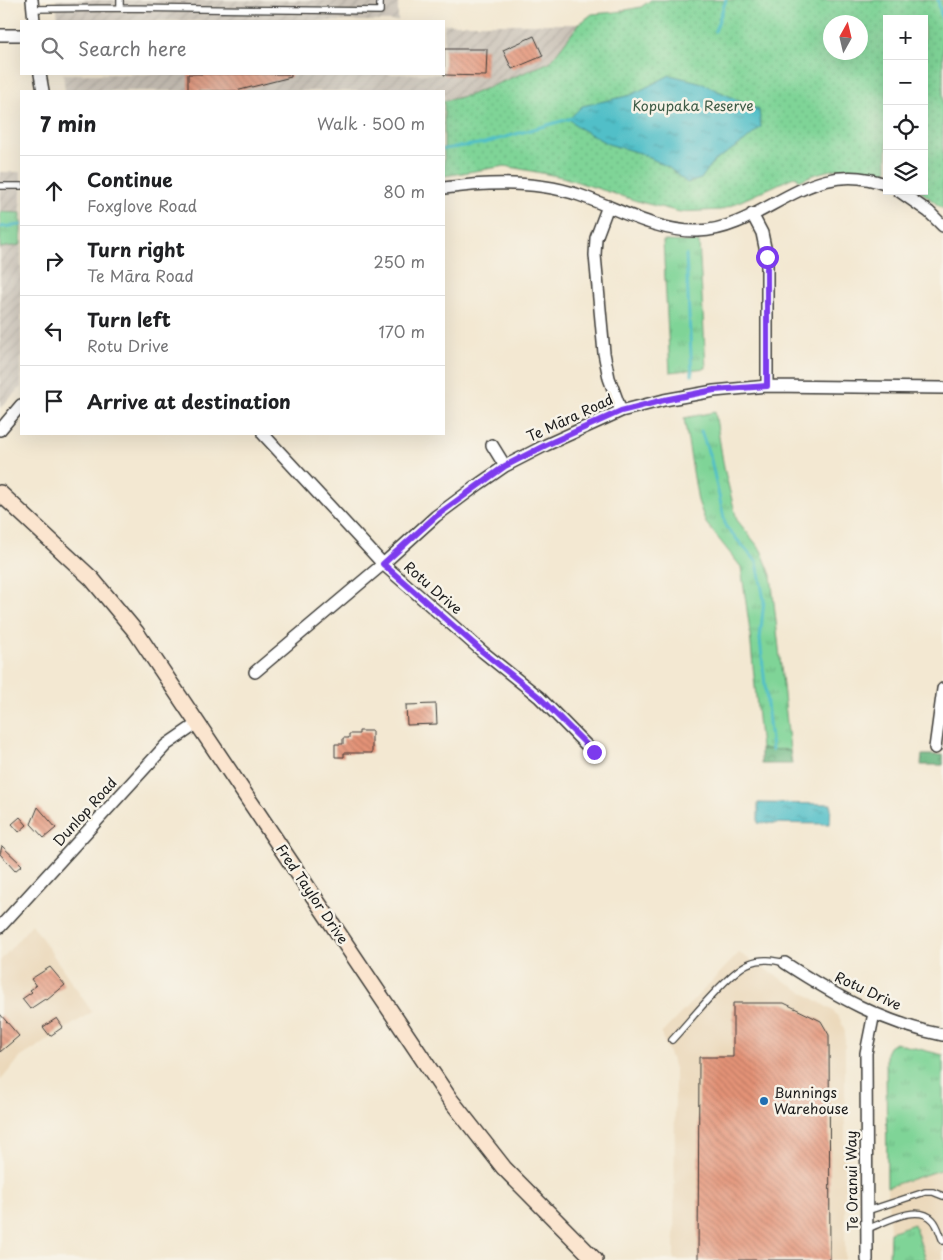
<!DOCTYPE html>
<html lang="en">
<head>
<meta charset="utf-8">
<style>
	:root { --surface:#fff; --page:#f6f6f6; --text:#202124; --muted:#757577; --line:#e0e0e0 }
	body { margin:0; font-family:"Playpen Sans",sans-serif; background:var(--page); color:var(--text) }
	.controls { position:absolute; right:15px; top:15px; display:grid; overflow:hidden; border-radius:0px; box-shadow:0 5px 20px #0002 }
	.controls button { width:45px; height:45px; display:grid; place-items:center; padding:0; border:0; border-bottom:1px solid var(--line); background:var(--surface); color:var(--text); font:25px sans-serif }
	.compass { position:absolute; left:823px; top:15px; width:45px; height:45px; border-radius:50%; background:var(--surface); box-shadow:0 5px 20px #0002; rotate:8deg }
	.stop { position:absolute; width:15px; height:15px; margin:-11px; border:4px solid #7c3aed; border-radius:50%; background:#fff }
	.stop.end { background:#7c3aed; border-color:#fff; box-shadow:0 1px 5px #0008 }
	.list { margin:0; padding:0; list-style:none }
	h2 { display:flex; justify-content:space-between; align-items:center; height:65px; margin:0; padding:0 20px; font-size:21px }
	h2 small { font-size:16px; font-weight:400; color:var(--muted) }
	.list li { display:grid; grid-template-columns:32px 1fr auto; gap:15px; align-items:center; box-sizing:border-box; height:70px; padding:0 20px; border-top:1px solid var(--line) }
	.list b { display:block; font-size:19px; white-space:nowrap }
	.list p { margin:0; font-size:16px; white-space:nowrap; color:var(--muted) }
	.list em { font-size:16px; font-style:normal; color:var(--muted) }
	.icon { flex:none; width:28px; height:28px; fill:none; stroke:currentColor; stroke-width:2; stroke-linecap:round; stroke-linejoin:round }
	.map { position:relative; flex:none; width:943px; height:1260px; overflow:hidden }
	.search { position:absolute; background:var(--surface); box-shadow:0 5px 20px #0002; left:20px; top:20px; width:425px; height:55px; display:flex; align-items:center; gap:12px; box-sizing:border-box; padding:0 18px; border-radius:0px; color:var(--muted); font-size:19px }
	.panel { position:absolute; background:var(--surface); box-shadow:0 5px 20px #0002; left:20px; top:90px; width:425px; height:345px; border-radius:0px }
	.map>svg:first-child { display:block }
	.built { fill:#ebd8ba }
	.industrial { fill:url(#industrial-furrows) }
	.grass { fill:url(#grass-tufts); stroke:#4e785a }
	.forest { fill:url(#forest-crowns); stroke:#42694e }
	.park { fill:url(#park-dots); stroke:#4e785a; fill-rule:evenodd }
	.water { fill:url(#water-ripples); stroke:#366e72 }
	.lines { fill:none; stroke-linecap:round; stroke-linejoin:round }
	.stream { stroke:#51bfc8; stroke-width:3 }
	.building { fill:url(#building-back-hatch) }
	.lane-casing { stroke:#3c3b37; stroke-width:8 }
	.street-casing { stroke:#3c3b37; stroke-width:14 }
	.secondary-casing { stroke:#3c3b37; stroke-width:18 }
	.lane { stroke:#fff; stroke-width:5.5 }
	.street { stroke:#fff; stroke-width:11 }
	.secondary { stroke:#fbe5cf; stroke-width:15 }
	.route { stroke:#7c3aed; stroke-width:6 }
	.poi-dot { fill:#1f6fb2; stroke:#f7f3e8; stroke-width:2 }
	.labels { text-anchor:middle; stroke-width:5; stroke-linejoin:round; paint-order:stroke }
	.park-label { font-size:14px; fill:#3f5c47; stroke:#f7f3e8 }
	.street-label { font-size:14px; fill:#1c1c1c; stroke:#f7f3e8 }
	.poi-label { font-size:14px; fill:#1c1c1c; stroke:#f7f3e8; text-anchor:start }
</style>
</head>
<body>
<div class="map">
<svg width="943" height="1260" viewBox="0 0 943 1260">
	<defs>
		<pattern id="industrial-furrows" width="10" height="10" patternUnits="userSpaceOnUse" patternTransform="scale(1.25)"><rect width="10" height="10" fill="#cbc3b8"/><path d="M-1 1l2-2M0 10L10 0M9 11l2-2" fill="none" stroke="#aea79e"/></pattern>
		<pattern id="grass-tufts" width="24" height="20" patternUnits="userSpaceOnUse" patternTransform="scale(1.25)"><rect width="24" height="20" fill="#7fd497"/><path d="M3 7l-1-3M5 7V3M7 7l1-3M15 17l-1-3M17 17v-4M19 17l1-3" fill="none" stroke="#6db582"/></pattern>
		<pattern id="forest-crowns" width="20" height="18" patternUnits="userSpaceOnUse" patternTransform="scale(1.25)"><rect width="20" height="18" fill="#67b680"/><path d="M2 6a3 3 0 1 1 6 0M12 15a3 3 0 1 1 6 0" fill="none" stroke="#549368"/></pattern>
		<pattern id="park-dots" width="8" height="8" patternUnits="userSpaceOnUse" patternTransform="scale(1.25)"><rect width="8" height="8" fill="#7fd497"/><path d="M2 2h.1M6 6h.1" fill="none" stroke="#6db582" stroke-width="1.8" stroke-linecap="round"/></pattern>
		<pattern id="water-ripples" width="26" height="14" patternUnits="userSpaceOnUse" patternTransform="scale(1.25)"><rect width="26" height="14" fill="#51bfc8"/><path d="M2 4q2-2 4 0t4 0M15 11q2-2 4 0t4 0" fill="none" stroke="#429aa2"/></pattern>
		<pattern id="building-back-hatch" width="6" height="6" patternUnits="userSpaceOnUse" patternTransform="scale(1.25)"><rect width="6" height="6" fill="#e49377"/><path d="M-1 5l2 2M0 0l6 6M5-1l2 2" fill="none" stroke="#b87761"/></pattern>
	</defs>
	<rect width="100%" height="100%" fill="#f7f3e8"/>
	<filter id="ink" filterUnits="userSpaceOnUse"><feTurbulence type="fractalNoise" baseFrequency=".02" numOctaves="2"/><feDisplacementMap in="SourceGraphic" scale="10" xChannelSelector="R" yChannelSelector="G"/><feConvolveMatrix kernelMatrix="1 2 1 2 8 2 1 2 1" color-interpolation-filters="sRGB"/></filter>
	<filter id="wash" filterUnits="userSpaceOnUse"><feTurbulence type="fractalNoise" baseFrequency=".0096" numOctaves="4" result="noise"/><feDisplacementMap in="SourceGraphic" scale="20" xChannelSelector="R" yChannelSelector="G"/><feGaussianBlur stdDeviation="1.12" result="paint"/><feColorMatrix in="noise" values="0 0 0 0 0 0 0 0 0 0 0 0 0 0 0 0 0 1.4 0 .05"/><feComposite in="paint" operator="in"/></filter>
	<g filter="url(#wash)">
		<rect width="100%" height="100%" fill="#f3e8d2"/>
		<path class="built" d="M32 924 92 1012 21 1057 0 1081V961Z
			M739 953 832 1010 840 1019 845 1032V1260H674L675 1068 661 1034Z
			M943 1169V1260H926L914 1224 890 1232 887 1187Z"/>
		<path class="industrial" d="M56 0H398V21H58Z
			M444 24H579L550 62 470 95 444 101V91H65L63 74H444Z
			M0 172H21V213L0 212Z
			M21 245V387L0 408V248Z"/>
		<path class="grass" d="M0 212 21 213V245L0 248Z
			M663 241 699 242 706 368 670 372Z
			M715 412 724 468 737 520 761 550 771 575 790 750 761 749 749 624 741 567 706 523 698 501 684 418Z
			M895 1043 943 1055V1169L887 1187 886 1053 889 1047Z
			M914 1224 926 1260H889L890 1232Z"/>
		<path class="forest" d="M761 749 790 750 792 764H761Z
			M922 755H943V765H921Z"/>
		<path class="park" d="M651 0H943V209L920 191H924V19H887V173C853 166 831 166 799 181L796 176 721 210 680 212 640 202 562 177 505 166 444 176V101L470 95 550 62 579 24 592 14 616 12 641 7ZM830 22H860V52H830Z"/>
		<path class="water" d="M670 75 699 82 759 110 761 127 745 141 713 162 701 179 687 183 668 167 640 153 608 144 579 128 569 119 582 106 631 95Z
			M758 803 831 804 830 824 758 823Z"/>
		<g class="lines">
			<path class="stream" d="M938 0 943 24
				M715 31 726 0
				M444 149 485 143 572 118
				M0 227 21 225
				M686 255 692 375
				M701 431 711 460 726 527 757 562 764 600 760 639 772 750"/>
		</g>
		<g id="blocks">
			<path class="building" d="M534 36 543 56 512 69 503 50Z
				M444 49H487L486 76 444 75Z
				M188 74H291V77L236 91H188Z
				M436 704 437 724 407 725 406 705Z
				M359 731H372V753H344V757H335V744H343V738H349V734H359Z
				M38 807 56 828 44 838 31 824Z
				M20 817 27 825 19 832 12 824Z
				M2 846 22 865 15 871 0 854Z
				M50 967 65 985 47 1000 45 999 30 1009 22 999 32 992 30 990 36 986 31 979Z
				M733 1003H784L821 1021 829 1035 830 1260H698L699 1057H733Z
				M0 1014 19 1036 0 1052Z
				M57 1018 63 1027 50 1036 43 1027Z"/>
		</g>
	</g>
	<g filter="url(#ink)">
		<use href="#blocks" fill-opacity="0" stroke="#3c3b37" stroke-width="1"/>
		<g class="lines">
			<defs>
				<path id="lane" d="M120 8 380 11V0
					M33 9 120 8V0
					M0 186H21
					M672 1040C689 1022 730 970 750 963 762 958 773 960 785 963
					M867 1211 925 1192H933L943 1196
					M867 1229C884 1223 917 1203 933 1220 938 1225 940 1235 943 1241"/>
				<path id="street" d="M32 0 34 21
					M0 35H21
					M40 74 43 91
					M444 188C488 182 536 180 579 195 617 208 656 232 698 231 765 229 810 154 887 185
					M899 191 929 212 943 226
					M608 206 596 238 595 255 604 353 609 378 621 411
					M752 214 762 233 767 257V386
					M0 430 21 405
					M263 434 383 564 483 652 539 697 594 753
					M492 445 505 466
					M255 672 383 564 436 516 479 484 505 466 546 445 621 411 664 400 714 391 767 386 943 388
					M935 748 943 689
					M0 927 166 745 198 723
					M785 963C834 995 885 1024 943 1035
					M867 1260 866 1053 874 1013"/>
				<path id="secondary" d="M0 493 92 579 136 632 449 1098 504 1168 595 1260"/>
			</defs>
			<use href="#lane" class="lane-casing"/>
			<use href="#street" class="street-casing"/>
			<use href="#secondary" class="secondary-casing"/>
			<use href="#lane" class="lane"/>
			<use href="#street" class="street"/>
			<use href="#secondary" class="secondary"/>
		</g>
	</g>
	<g class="lines" filter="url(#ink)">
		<path class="route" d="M594 752 539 697 483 652 383 564 436 516 505 466 546 445 621 411 664 400 714 390 767 386V257"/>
	</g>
	<circle class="poi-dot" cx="764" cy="1101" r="5"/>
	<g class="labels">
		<g class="park-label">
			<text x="693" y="111">Kopupaka Reserve</text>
		</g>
		<g class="street-label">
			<text transform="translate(570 418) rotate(-25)" y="5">Te Māra Road</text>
			<text transform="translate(433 588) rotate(41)" y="5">Rotu Drive</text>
			<text transform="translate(85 812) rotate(-48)" y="5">Dunlop Road</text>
			<text transform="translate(312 894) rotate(56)" y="5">Fred Taylor Drive</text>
			<text transform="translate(868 991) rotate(25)" y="5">Rotu Drive</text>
			<text transform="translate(852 1181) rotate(-91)" y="5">Te Oranui Way</text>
		</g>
		<g class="poi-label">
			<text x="774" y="1098">Bunnings<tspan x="774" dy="16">Warehouse</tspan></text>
		</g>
	</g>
</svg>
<div class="controls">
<button>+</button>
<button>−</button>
<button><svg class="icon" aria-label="locate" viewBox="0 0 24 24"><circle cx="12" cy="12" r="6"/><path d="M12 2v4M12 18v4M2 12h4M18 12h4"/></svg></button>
<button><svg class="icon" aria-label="layers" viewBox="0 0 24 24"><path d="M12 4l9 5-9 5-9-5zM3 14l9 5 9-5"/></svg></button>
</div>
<svg class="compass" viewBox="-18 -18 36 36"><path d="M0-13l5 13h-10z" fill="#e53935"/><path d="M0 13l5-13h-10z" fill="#757577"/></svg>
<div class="stop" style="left:767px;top:257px"></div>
<div class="stop end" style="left:594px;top:752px"></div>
<div class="search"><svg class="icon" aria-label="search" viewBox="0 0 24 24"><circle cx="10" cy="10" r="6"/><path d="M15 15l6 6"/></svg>Search here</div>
<section class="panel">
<h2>7 min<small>Walk · 500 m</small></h2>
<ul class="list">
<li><svg class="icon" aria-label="ahead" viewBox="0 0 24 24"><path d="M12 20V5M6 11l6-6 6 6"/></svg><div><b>Continue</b><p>Foxglove Road</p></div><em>80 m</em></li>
<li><svg class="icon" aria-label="right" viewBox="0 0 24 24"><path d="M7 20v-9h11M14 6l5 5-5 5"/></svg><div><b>Turn right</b><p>Te Māra Road</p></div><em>250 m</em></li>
<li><svg class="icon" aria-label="left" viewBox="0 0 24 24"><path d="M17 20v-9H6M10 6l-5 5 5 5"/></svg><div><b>Turn left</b><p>Rotu Drive</p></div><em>170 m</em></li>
<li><svg class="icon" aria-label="arrive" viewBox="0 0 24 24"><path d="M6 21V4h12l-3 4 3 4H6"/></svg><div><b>Arrive at destination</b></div></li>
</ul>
</section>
</div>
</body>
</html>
